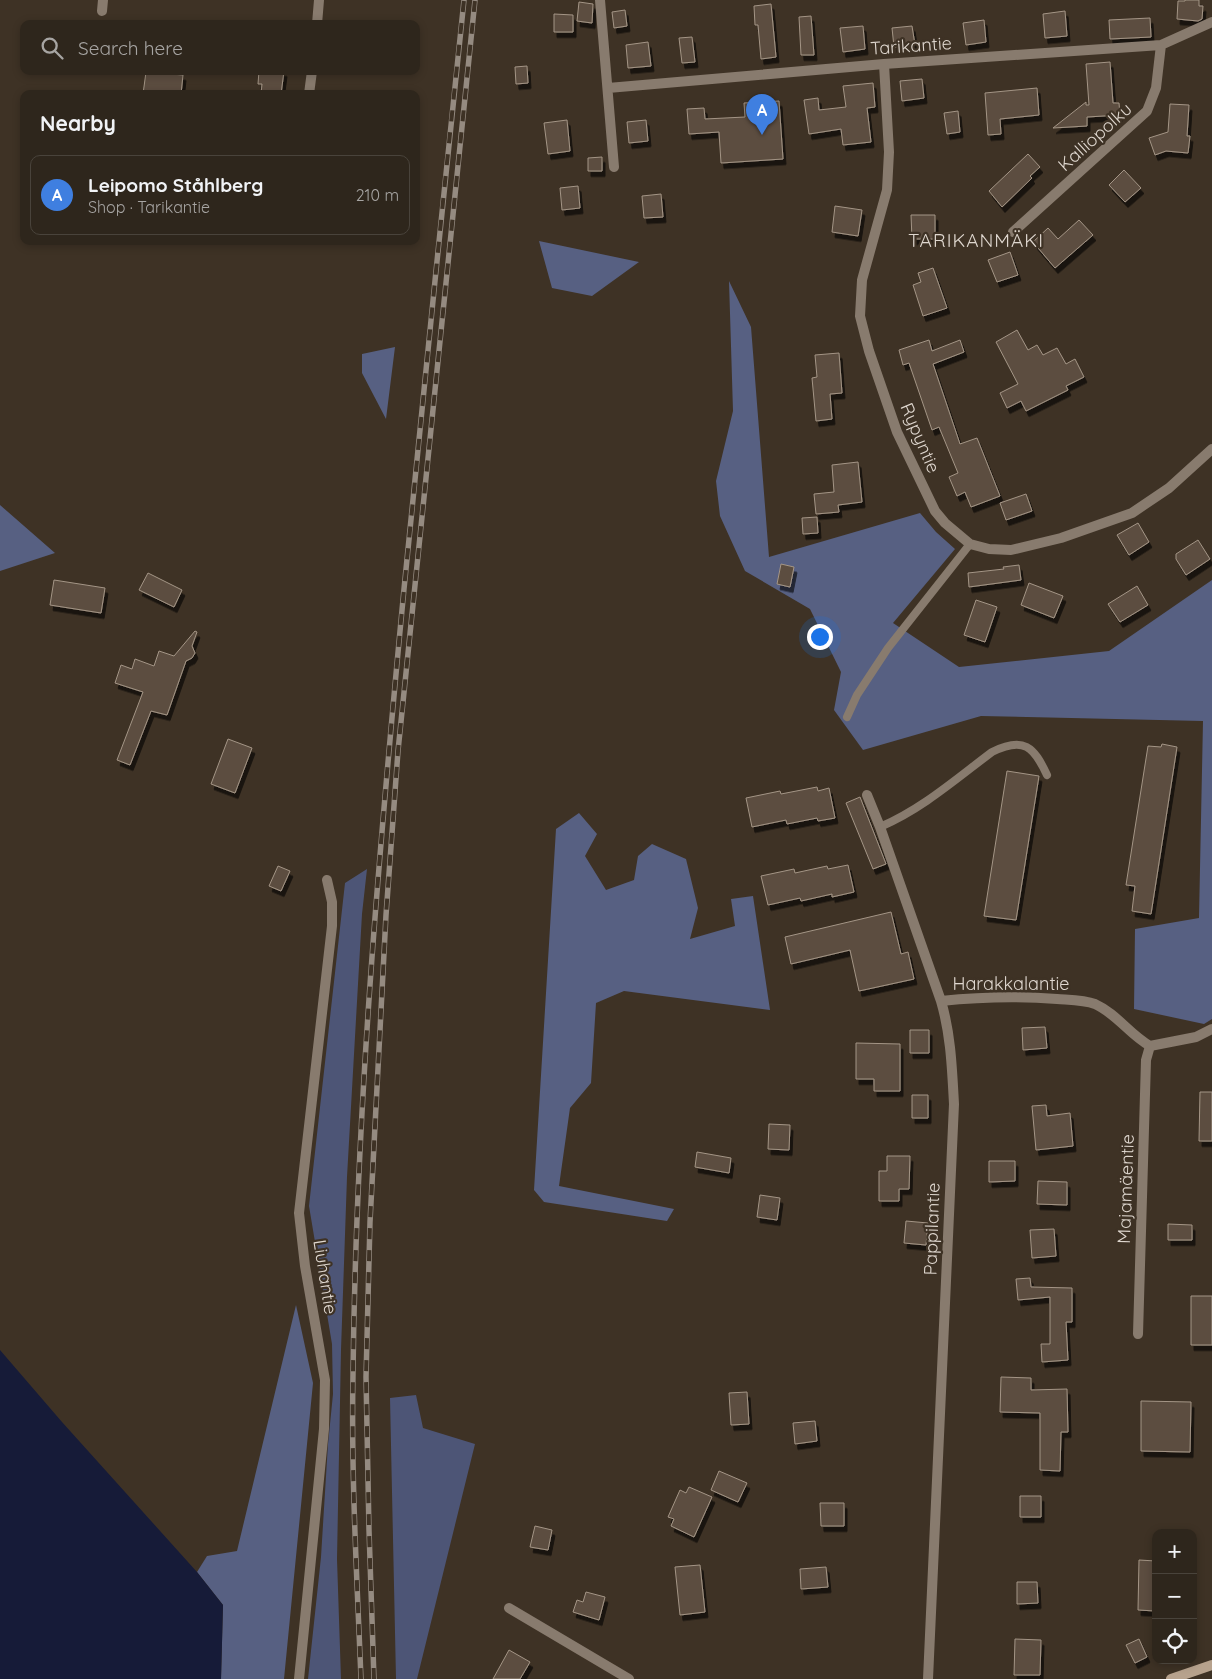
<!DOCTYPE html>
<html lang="en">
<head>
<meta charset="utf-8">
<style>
	:root { --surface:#2e261c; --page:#3a3229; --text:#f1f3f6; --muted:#a7a5a3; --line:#49433b; --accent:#bca0f2 }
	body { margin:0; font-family:Quicksand,sans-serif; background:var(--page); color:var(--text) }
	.controls { position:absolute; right:15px; bottom:15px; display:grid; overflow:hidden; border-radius:10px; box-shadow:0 2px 8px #0003 }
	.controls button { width:45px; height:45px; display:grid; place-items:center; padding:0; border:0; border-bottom:1px solid var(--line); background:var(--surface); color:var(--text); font:25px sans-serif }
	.you { position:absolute; left:819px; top:636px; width:18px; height:18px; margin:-12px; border:4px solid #fff; border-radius:50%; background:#1a73e8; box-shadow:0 0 0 8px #1a73e833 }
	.badge { display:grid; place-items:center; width:32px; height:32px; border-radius:50%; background:var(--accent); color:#fff; font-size:16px; font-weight:700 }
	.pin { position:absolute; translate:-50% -41px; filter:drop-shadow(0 1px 2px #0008) }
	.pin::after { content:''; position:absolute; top:26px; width:18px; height:15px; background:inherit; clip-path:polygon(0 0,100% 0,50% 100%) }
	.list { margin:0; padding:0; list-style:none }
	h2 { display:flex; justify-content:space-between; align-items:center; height:65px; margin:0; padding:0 20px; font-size:21px }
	h2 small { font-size:16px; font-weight:400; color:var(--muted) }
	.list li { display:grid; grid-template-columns:32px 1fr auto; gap:15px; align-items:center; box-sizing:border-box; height:80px; margin:0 10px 10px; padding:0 10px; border:1px solid var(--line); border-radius:10px }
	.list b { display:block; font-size:19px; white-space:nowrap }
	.list p { margin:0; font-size:16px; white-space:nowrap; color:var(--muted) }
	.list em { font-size:16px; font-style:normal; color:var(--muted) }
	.icon { flex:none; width:28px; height:28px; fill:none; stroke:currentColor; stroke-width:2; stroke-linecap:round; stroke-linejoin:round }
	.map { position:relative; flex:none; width:1212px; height:1679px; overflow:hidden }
	.search { position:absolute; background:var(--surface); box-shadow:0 2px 8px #0003; left:20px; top:20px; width:400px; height:55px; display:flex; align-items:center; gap:12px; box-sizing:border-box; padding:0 18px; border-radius:10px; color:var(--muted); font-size:19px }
	.panel { position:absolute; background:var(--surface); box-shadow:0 2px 8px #0003; left:20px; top:90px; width:400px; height:155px; border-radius:10px }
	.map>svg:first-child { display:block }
	.green { fill:#4d5576 }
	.forest { fill:#576082 }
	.water { fill:#161b38 }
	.building { fill:#5b4e40; stroke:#a49586; filter:url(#shadow) }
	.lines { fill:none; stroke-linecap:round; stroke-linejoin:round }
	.lane { stroke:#887b6e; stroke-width:8 }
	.street { stroke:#887b6e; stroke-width:10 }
	.secondary { stroke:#b7a28d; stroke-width:10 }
	.rail-casing { stroke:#958b81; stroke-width:5.5 }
	.rail { stroke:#3e3225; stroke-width:4; stroke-dasharray:11; stroke-linecap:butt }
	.labels { text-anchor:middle; stroke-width:4.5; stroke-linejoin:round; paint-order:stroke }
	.street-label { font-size:18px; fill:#dfd7cf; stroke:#3e3225 }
	.neighbourhood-label { font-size:19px; letter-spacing:1px; fill:#dfd7cf; stroke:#3e3225 }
</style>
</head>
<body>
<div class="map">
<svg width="1212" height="1679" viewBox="0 0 1212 1679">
	<defs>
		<filter id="shadow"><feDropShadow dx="3" dy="5.5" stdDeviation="0" flood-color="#0009"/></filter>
	</defs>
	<rect width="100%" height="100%" fill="#3e3225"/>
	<path class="green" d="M367 869 362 914 347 1177 341 1350 337 1559 341 1679H308L321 1557 328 1444 333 1394 332 1344 309 1206 345 883Z
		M416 1395 423 1428 475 1444 417 1679H396L390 1398Z"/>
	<path class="forest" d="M539 241 639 262 592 296 552 288Z
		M729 281 751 327 769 557 920 513 936 532 955 549 893 623 959 667 1109 651 1212 580V1019L1204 1024 1134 1009 1135 929 1199 918 1203 721 981 716 863 750 834 710 841 672 810 609 745 571 720 516 716 481 733 411Z
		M395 347 386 419 362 373V354Z
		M0 505 55 553 0 571Z
		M579 813 597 834 585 856 606 890 634 880 638 856 652 844 686 859 698 908 690 939 735 926 731 899 753 896 770 1010 624 991 596 1003 591 1083 570 1108 559 1186 674 1209 667 1221 544 1202 534 1190 556 829Z
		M296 1305 313 1383 284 1679H221L223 1605 197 1572 207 1556 237 1551Z"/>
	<path class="water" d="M0 1350 62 1422 197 1572 223 1605 221 1679H0Z"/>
	<path class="building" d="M1185 0H1199V6H1203L1202 19 1198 21 1177 19 1178 1H1185Z
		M579 2 593 4 592 23 577 21Z
		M771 4 776 57 761 59 758 25H755L754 6Z
		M625 10 627 26 614 28 612 12Z
		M1065 11 1067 36 1045 38 1043 14Z
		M554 14 573 15V32H554Z
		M811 16 814 55H801L799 17Z
		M1150 18 1151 37 1110 39 1109 20Z
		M984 20 986 42 966 45 963 23Z
		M863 26 865 49 843 52 840 28Z
		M912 26 915 45 894 47 892 28Z
		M692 37 695 62 682 63 679 38Z
		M648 42 651 66 628 68 626 45Z
		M1110 62 1113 103H1119L1120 115 1087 117V126L1053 128 1086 102V105H1089L1086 64Z
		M527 66 528 83 516 84 515 67Z
		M259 71H284L281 94H261L262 84H258Z
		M146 72 183 75 181 94H143Z
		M922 79 924 98 902 101 900 81Z
		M873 83 875 107 867 108 871 142 843 145 841 129 809 134 804 100 818 98 819 110 846 107 843 86Z
		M1037 88 1039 115 1000 119 1001 134 988 135 985 93Z
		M779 101 783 159 721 163 719 132 689 134 687 109 704 108 705 119 745 117 744 103Z
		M1170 104 1189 105 1187 136H1190L1188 153 1166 151 1155 155 1149 138 1168 132Z
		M958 111 960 132 947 134 944 113Z
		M567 120 570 151 548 154 544 123Z
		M646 120 648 141 629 143 627 122Z
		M1028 154 1040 167 1030 176 1032 178 1002 207 989 191Z
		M602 157V171H588V158Z
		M1124 170 1141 188 1125 202 1109 185Z
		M578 186 580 208 562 210 560 188Z
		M661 194 663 217 644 218 642 196Z
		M835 206 862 210 858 236 832 232Z
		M911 215H935V239H912Z
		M1079 220 1093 235 1055 268 1033 242 1048 228 1058 239Z
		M1010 252 1018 275 997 282 988 260Z
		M933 268 947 308 923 316 913 285 921 282 918 273Z
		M1017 330 1028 350 1037 345 1043 355 1057 348 1066 364 1075 359 1084 377 1066 386 1068 390 1026 411 1021 401 1007 408 1000 393 1018 384 996 342Z
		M929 340 932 351 960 340 964 352 933 364 960 444 977 438 1000 496 971 507 965 492 957 496 949 477 958 473 939 427 932 430 909 363 903 365 899 350Z
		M839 353 842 393 830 394 832 419 816 421 812 378 817 377 815 355Z
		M858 462 862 502 838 505 839 512 816 514 814 494 834 492 832 465Z
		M1026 494 1032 511 1006 520 1000 503Z
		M817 517 818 533 803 534 802 518Z
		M1138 523 1149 542 1129 555 1117 535Z
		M1198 540 1210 559 1186 575 1176 559V554Z
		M781 564 794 567 790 587 777 584Z
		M1019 565 1021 580 969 587 968 573 1004 569 1003 567Z
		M148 573 182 590 174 607 139 590Z
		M54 580 105 588 101 613 50 605Z
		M1029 583 1063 596 1054 618 1021 605Z
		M1137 586 1148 605 1120 622 1108 604Z
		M976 600 997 607 985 642 964 635Z
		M195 631 197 632 192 646 195 653 192 658 186 661 167 715 151 711 130 765 117 760 143 692 115 683 121 665 132 669 135 659 154 666 159 651 174 656Z
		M228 739 252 748 235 793 211 784Z
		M1162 744 1177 747 1151 914 1132 911 1135 886 1126 885 1148 746 1161 747Z
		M1007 771 1039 776 1016 920 984 916Z
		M817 787 818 791 829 788 835 818 818 821 817 818 787 824 786 820 752 827 746 798 780 791 781 794Z
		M860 797 886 864 873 869 846 803Z
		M848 865 854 892 832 897V894L801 901 800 898 768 905 761 876 794 869 795 873 827 866 828 869Z
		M278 866 290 871 281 891 269 886Z
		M891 912 901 954 908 952 914 979 859 991 850 950 791 964 785 937Z
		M1045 1027 1047 1048 1023 1050 1022 1028Z
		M910 1030H929V1053H910Z
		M856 1043 900 1044V1091H874V1079H856Z
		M1200 1092H1212V1141H1199Z
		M912 1095H928V1118H912Z
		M1046 1105 1047 1116 1070 1113 1073 1146 1036 1150 1032 1106Z
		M769 1124 790 1125 789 1150 768 1149Z
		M697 1152 731 1158 729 1173 695 1167Z
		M887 1156H910L909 1189H899V1201H879V1171H887Z
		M989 1161H1015V1181L989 1182Z
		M1038 1181 1067 1182V1205L1037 1204Z
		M760 1195 780 1198 777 1220 757 1217Z
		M906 1221 928 1223 926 1245 904 1243Z
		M1168 1224 1192 1225V1240H1168Z
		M1054 1229 1056 1256 1032 1258 1030 1230Z
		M1030 1278 1031 1287 1072 1288V1322H1066L1068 1360 1042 1362 1041 1344H1050V1297L1018 1300 1016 1279Z
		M1191 1296H1212V1345H1191Z
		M1001 1377 1031 1378V1390L1067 1389 1068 1432H1061L1060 1471 1040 1470V1413L1000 1412Z
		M747 1392 749 1424 731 1425 729 1393Z
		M1141 1401 1191 1402 1190 1452 1141 1451Z
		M815 1421 817 1441 795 1444 793 1423Z
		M719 1471 747 1483 738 1502 711 1490Z
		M689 1487 712 1497 694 1537 671 1526 674 1519 668 1517 680 1490 686 1493Z
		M1020 1496H1041V1517H1020Z
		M820 1503H844V1526H821Z
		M535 1526 552 1530 548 1550 530 1547Z
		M1139 1560 1156 1561V1611L1138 1610Z
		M700 1565 705 1612 680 1615 675 1567Z
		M826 1567 828 1587 801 1589 800 1569Z
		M1017 1582H1037L1038 1603 1017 1604Z
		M586 1592 605 1597 599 1620 573 1612 577 1600 583 1602Z
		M1015 1639 1041 1640 1040 1675H1014Z
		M1139 1639 1147 1657 1135 1663 1126 1645Z
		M509 1650 530 1662 520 1679H493Z"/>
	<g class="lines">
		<path class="lane" d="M847 717 857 695 888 648 970 544
			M880 827C922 809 956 779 992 752 1024 736 1034 747 1047 775"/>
		<path class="street" d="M600 0 614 167
			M102 11 103 0
			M317 24 319 0
			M884 64 889 152 887 190 862 280 860 316 869 351 897 432 935 511 945 523 970 544 989 549 1011 550 1061 538 1132 513 1169 488 1212 449
			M608 88 884 64 1161 45 1212 22
			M309 94 312 71
			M1013 232 1147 111 1156 88 1161 45
			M867 795 880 827 941 1001C951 1035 952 1069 954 1104L928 1679
			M941 1001C980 997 1018 996 1057 999 1069 1000 1084 1000 1095 1004 1117 1014 1129 1034 1150 1046L1196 1037 1212 1029
			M1138 1334 1146 1060 1150 1046
			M509 1608 629 1679
			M299 1679 324 1429 325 1380 305 1266 299 1213 332 926V902L327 880"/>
		<path class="secondary" d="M1171 1679 1212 1665"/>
		<defs>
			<path id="rail" d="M361 1679C357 1578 351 1476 353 1374 356 1112 379 851 404 589 424 393 443 196 464 0
				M374 1679 369 1530 366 1377 370 1222 386 915 398 751 475 0"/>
		</defs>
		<use href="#rail" class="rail-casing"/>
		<use href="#rail" class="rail"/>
	</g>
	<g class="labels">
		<g class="street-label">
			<text transform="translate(911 46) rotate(-4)" y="6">Tarikantie</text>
			<text transform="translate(1095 137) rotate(-42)" y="6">Kalliopolku</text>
			<text transform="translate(920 438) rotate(67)" y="6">Rypyntie</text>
			<text x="1011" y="990">Harakkalantie</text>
			<text transform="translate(1126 1189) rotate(-88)" y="6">Majamäentie</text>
			<text transform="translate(932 1229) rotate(-88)" y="6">Pappilantie</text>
			<text transform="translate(325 1277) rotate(81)" y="6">Liuhantie</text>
		</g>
		<g class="neighbourhood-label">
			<text x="976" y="247">TARIKANMÄKI</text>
		</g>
	</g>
</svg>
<div class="controls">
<button>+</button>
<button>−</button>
<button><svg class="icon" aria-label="locate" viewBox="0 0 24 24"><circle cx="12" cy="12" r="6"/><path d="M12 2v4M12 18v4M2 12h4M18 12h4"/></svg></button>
</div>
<div class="you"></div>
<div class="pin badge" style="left:762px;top:135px;background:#3f7fe0">A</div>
<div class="search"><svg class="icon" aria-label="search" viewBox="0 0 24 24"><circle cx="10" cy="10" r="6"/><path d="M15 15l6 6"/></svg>Search here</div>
<section class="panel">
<h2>Nearby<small></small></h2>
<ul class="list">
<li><span class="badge" style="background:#3f7fe0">A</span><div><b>Leipomo Ståhlberg</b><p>Shop · Tarikantie</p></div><em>210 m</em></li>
</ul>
</section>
</div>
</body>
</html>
